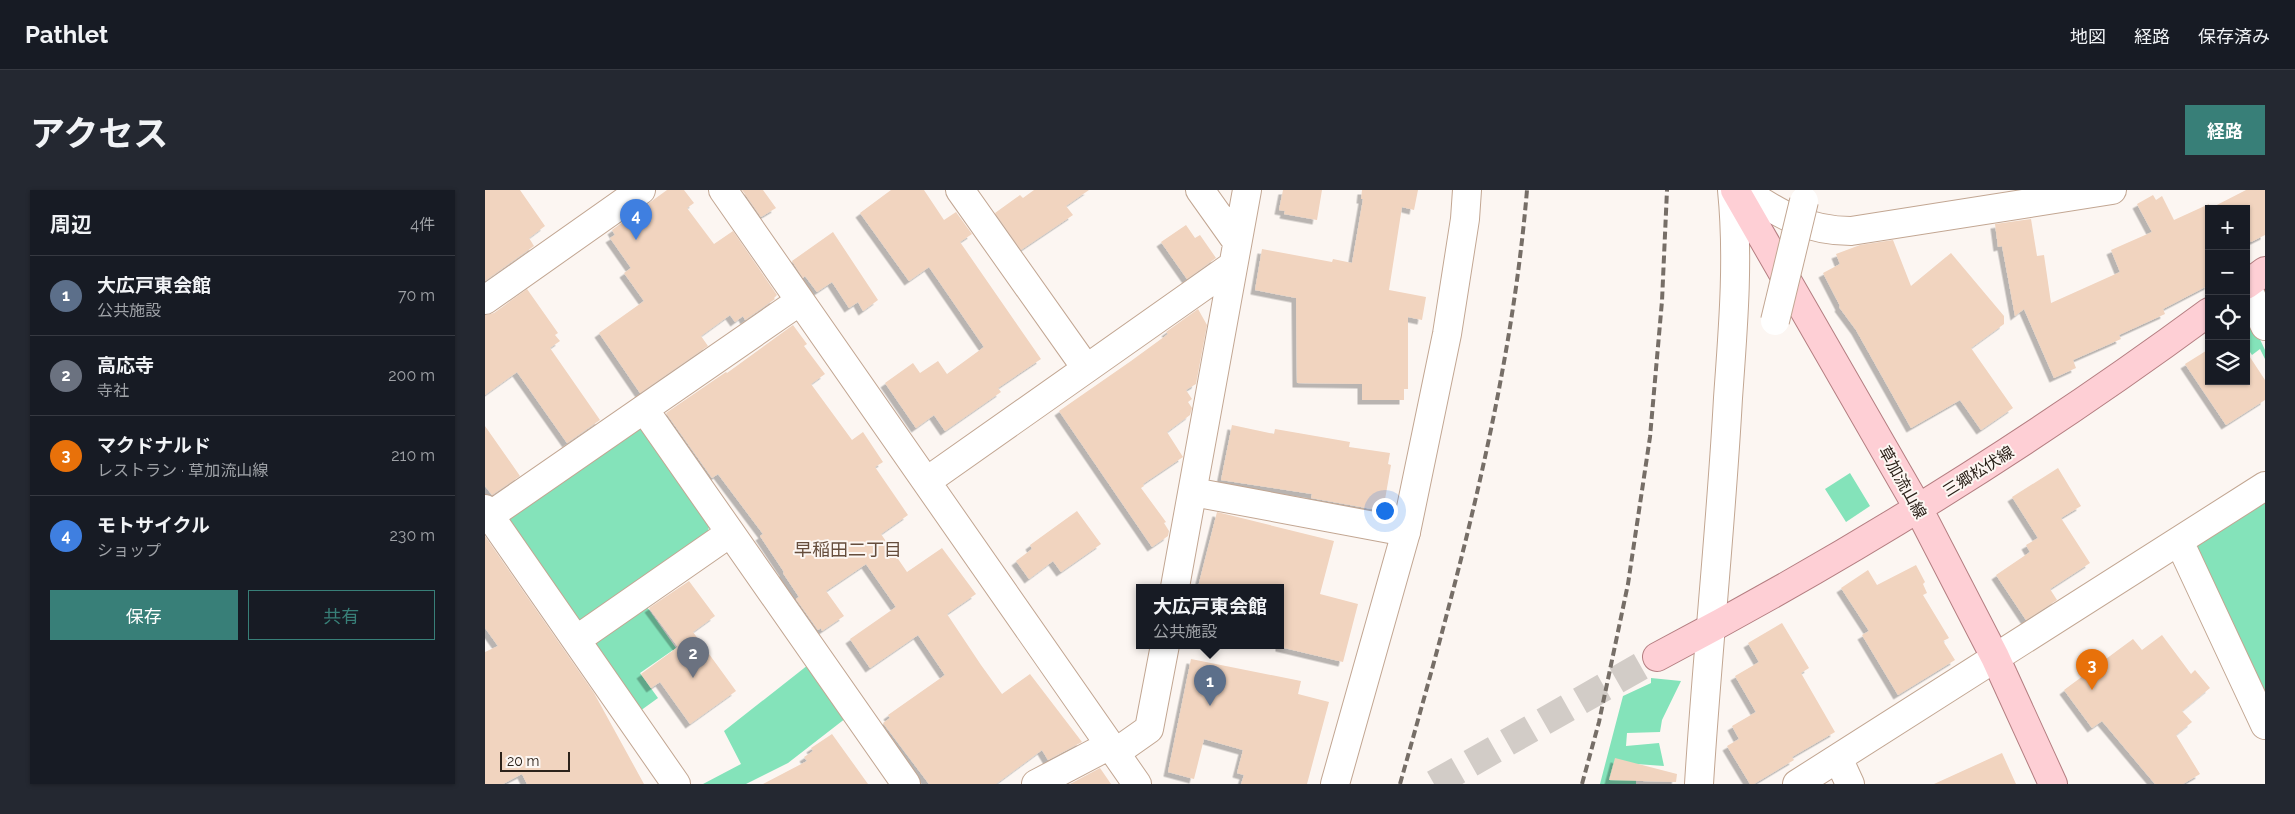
<!DOCTYPE html>
<html lang="ja">
<head>
<meta charset="utf-8">
<style>
	:root { --surface:#171b24; --page:#242831; --text:#f1f3f6; --muted:#9ea1a6; --line:#363941; --accent:#387f78 }
	body { margin:0; font-family:Raleway,"Noto Sans JP",sans-serif; background:var(--page); color:var(--text) }
	.controls { position:absolute; right:15px; top:15px; display:grid; overflow:hidden; border-radius:0px; box-shadow:0 1px 4px #0004 }
	.controls button { width:45px; height:45px; display:grid; place-items:center; padding:0; border:0; border-bottom:1px solid var(--line); background:var(--surface); color:var(--text); font:25px sans-serif }
	.scale { position:absolute; left:15px; bottom:12px; width:70px; box-sizing:border-box; padding-left:5px; border:2px solid #2c221a; border-top:0; font-size:14px; line-height:18px; white-space:nowrap; color:#2c221a; -webkit-text-stroke:4px #fcf6f2; paint-order:stroke }
	.you { position:absolute; left:899px; top:320px; width:18px; height:18px; margin:-12px; border:4px solid #fff; border-radius:50%; background:#1a73e8; box-shadow:0 0 0 8px #1a73e833 }
	.badge { display:grid; place-items:center; width:32px; height:32px; border-radius:50%; background:var(--accent); color:#fff; font-size:16px; font-weight:700 }
	.pin { position:absolute; translate:-50% -41px; filter:drop-shadow(0 1px 2px #0008) }
	.pin::after { content:''; position:absolute; top:26px; width:18px; height:15px; background:inherit; clip-path:polygon(0 0,100% 0,50% 100%) }
	.popup { position:absolute; left:651px; top:394px; width:148px; height:65px; box-sizing:border-box; display:grid; place-content:center; border-radius:0px; background:var(--surface); filter:drop-shadow(0 1px 4px #0005); font-size:16px; white-space:nowrap; color:var(--muted) }
	.popup b { font-size:19px; color:var(--text) }
	.popup::after { content:''; position:absolute; left:50%; top:100%; margin-left:-10px; border:10px solid transparent; border-top-color:var(--surface) }
	.list { margin:0; padding:0; list-style:none }
	h2 { display:flex; justify-content:space-between; align-items:center; height:65px; margin:0; padding:0 20px; font-size:21px }
	h2 small { font-size:16px; font-weight:400; color:var(--muted) }
	.list li { display:grid; grid-template-columns:32px 1fr auto; gap:15px; align-items:center; box-sizing:border-box; height:80px; padding:0 20px; border-top:1px solid var(--line) }
	.list b { display:block; font-size:19px; white-space:nowrap }
	.list p { margin:0; font-size:16px; white-space:nowrap; color:var(--muted) }
	.list em { font-size:16px; font-style:normal; color:var(--muted) }
	.actions { display:flex; gap:10px; padding:15px 20px }
	.actions a { flex:1; padding:11px 0; border:1px solid var(--accent); border-radius:0px; text-align:center; font-size:18px; color:var(--accent) }
	.actions .main { background:var(--accent); color:#fff }
	.icon { flex:none; width:28px; height:28px; fill:none; stroke:currentColor; stroke-width:2; stroke-linecap:round; stroke-linejoin:round }
	.map { position:relative; flex:none; width:1780px; height:594px; overflow:hidden; border-radius:0px }
	header { display:flex; align-items:center; gap:30px; box-sizing:border-box; height:70px; padding:0 25px; background:var(--surface); border-bottom:1px solid var(--line) }
	header strong { font-size:24px }
	nav { display:flex; gap:28px; margin-inline-start:auto; font-size:18px }
	.intro { display:flex; align-items:center; justify-content:space-between; box-sizing:border-box; height:120px; padding:0 30px }
	h1 { margin:0; font-size:35px }
	.button { padding:12px 22px; border-radius:0px; background:var(--accent); color:#fff; font-size:18px; font-weight:700 }
	main { display:flex; gap:30px; padding:0 30px }
	aside { flex:1; background:var(--surface); border-radius:0px; box-shadow:0 1px 4px #0004 }
	.map>svg:first-child { display:block }
	.green { fill:#84e3ba }
	.building { fill:#f1d4bf; filter:url(#shadow) }
	.lines { fill:none; stroke-linecap:round; stroke-linejoin:round }
	.primary-tunnel { stroke:#d2ccc7; stroke-width:28; stroke-dasharray:28 14; stroke-linecap:butt }
	.street-casing { stroke:#c2a692; stroke-width:30 }
	.secondary-casing { stroke:#c2a692; stroke-width:30 }
	.primary-casing { stroke:#b47e81; stroke-width:30 }
	.street { stroke:#fff; stroke-width:28 }
	.secondary { stroke:#fff; stroke-width:28 }
	.primary { stroke:#fecfd5; stroke-width:28 }
	.rail { stroke:#766e67; stroke-width:4; stroke-dasharray:8 4; stroke-linecap:butt }
	.street-bridge-casing { stroke:#c2a692; stroke-width:30; stroke-linecap:butt }
	.street-bridge { stroke:#fff; stroke-width:28 }
	.labels { text-anchor:middle; stroke-width:4; stroke-linejoin:round; paint-order:stroke }
	.street-label { font-size:16px; fill:#2c221a; stroke:#fcf6f2 }
	.neighbourhood-label { font-size:18px; fill:#654d3c; stroke:#fcf6f2 }
</style>
</head>
<body>
<header>
<strong>Pathlet</strong>
<nav><a>地図</a><a>経路</a><a>保存済み</a></nav>
</header>
<div class="intro"><h1>アクセス</h1><a class="button">経路</a></div>
<main>
<aside>
<h2>周辺<small>4件</small></h2>
<ul class="list">
<li><span class="badge" style="background:#5c6f8a">1</span><div><b>大広戸東会館</b><p>公共施設</p></div><em>70 m</em></li>
<li><span class="badge" style="background:#6b7280">2</span><div><b>高応寺</b><p>寺社</p></div><em>200 m</em></li>
<li><span class="badge" style="background:#e8710a">3</span><div><b>マクドナルド</b><p>レストラン · 草加流山線</p></div><em>210 m</em></li>
<li><span class="badge" style="background:#3f7fe0">4</span><div><b>モトサイクル</b><p>ショップ</p></div><em>230 m</em></li>
</ul>
<div class="actions"><a class="main">保存</a><a>共有</a></div>
</aside>
<div class="map">
<svg width="1780" height="594" viewBox="0 0 1780 594">
	<defs>
		<filter id="shadow"><feDropShadow dx="-4.5" dy="4.5" stdDeviation="0" flood-color="#0004"/></filter>
	</defs>
	<rect width="100%" height="100%" fill="#fcf6f2"/>
	<path class="green" d="M1761 120 1780 160V169L1775 159 1767 165 1761 156Z
		M149 239 159 240 224 337 222 346 99 432 90 430 23 334 25 324Z
		M1365 283 1385 316 1361 332 1340 299Z
		M1780 307V515L1707 361 1711 351Z
		M157 410 191 458 155 483 173 508 155 521 109 456V444Z
		M323 475 361 528 303 573 261 594H218L256 574 239 541Z
		M1166 488 1196 491 1177 530 1175 542 1142 543 1141 556 1174 553 1179 576 1151 574V594H1115L1138 506 1166 493Z"/>
	<path class="building" d="M0 0H35L60 36 44 48 49 56 0 91Z
		M182 0H199L209 13 202 18 229 54 248 41 292 105 289 108 290 109 260 130 258 126 250 132 245 125 216 146 223 156 155 203 114 143 159 111 139 83 146 78 125 48 130 45 127 40Z
		M257 0H278L291 18 276 27Z
		M406 0H439L459 30 471 22 487 44 475 52 556 169 513 198 516 202 460 241 449 225 431 238 400 193 428 173 435 183 453 171 462 184 499 157 444 77 424 91 375 23Z
		M549 0H604L581 16 588 25 536 60 510 23 535 5 538 8Z
		M798 0H837L832 30 799 24 800 21 794 20Z
		M877 0H933L929 20 917 17 904 100 941 107 937 130 923 127V199H919V210H877V194L812 193 811 108 770 100 777 59 847 72 848 69 867 73 878 9H876Z
		M1761 0H1780V45L1766 52 1761 42V19H1724Z
		M1668 5 1671 10 1677 6 1689 30 1724 14V95L1678 119 1680 124 1634 145 1636 149 1588 170 1591 178 1569 188 1539 119 1530 126 1517 56 1513 57 1510 34 1546 29 1552 66 1559 65 1566 113 1635 82 1626 60 1667 42 1652 14Z
		M701 35 710 48 715 45 731 68 702 89 676 52Z
		M348 42 393 110 378 121 373 112 364 118 347 92 332 102 320 86 318 88 307 71Z
		M1408 50 1426 96 1466 63 1519 126V134L1486 158 1528 218 1496 240 1475 210 1426 238 1371 140 1354 117 1355 116 1338 83 1355 74 1351 64 1375 55Z
		M42 99 73 143 70 145 75 151 65 158 115 230 82 253 32 182 0 205V125L9 123Z
		M713 119 722 135 711 194 701 200 707 209 703 212 707 218 705 225 682 242 698 267 658 294 659 296 656 298 681 332 679 333 684 341 683 346 667 357 574 221 646 171 683 144 681 142Z
		M308 135 322 154 319 156 340 184 326 194 367 250 378 242 398 272 390 277 423 325 396 344 422 382 457 358 491 404 462 424 496 475 517 504 545 484 597 552 563 570 557 560 511 594H444L398 533 405 528 403 525 460 485 433 445 385 478 365 449 411 417 381 374 341 401 359 426 337 441 336 438 333 440 311 409 314 407 298 383 299 382 275 346 278 344 233 284 227 288 181 223 241 182 242 183Z
		M1724 159V191H1761V161L1780 190V210L1741 235 1700 174Z
		M747 235 789 244 790 239 865 252 864 257 905 263 903 274 906 275 898 321 826 308 827 304 736 290Z
		M0 236 35 286 7 305 0 296Z
		M1573 278 1596 316 1576 328 1605 373 1565 399 1572 410 1541 430 1511 385 1545 362 1541 355 1553 348 1527 307Z
		M592 321 616 354 576 382 568 371 544 389 531 371 547 359 545 355Z
		M732 322 849 351 835 404 873 414 858 472 795 457V397H713Z
		M0 346 109 503 159 594H42L37 584 18 594H0V462L13 456 0 438Z
		M1431 375 1440 392 1438 394 1442 403 1438 405 1464 448 1458 451 1470 470 1413 505 1377 445 1384 441 1356 398 1383 380 1392 395Z
		M204 391 230 426 208 442 251 501 205 534 175 492 166 498 156 484 193 457 164 418Z
		M1297 433 1324 478 1316 483 1350 542 1307 567 1309 570 1269 594H1265L1242 556 1254 549 1247 536 1271 522 1250 486 1274 472 1263 453Z
		M1677 445 1706 484 1710 480 1725 498 1697 521 1707 532 1691 545 1715 584 1698 594H1670L1617 531 1607 538 1579 500 1648 449 1657 460Z
		M706 469 816 491 813 504 844 512 822 594H756L759 585 752 583 758 560 719 549 709 589 683 582Z
		M347 544 383 594H278L322 571 319 567 328 561 326 558Z
		M1517 563 1531 594H1449Z
		M1130 568 1192 584 1191 592 1124 590Z
		M615 578 626 594H585Z"/>
	<g class="lines">
		<path class="primary-tunnel" d="M949 594 1172 467"/>
		<defs>
			<path id="street" d="M238 0 652 594
				M475 0 601 178
				M715 0 752 52
				M1258 0C1294 24 1322 41 1366 41L1627 0
				M1761 95 1780 136
				M0 110 156 0
				M159 219 421 594
				M442 291 747 76
				M708 302 921 342
				M0 319 191 594
				M0 329 315 111
				M1694 351 1780 535
				M690 397 762 0
				M91 450 245 343
				M630 563 664 539 680 455
				M1353 568 1365 594
				M551 594 625 555
				M1312 594 1780 296"/>
			<path id="secondary" d="M850 594 921 342 962 144 980 29 982 0
				M1214 594C1222 465 1236 337 1243 208 1248 139 1254 69 1247 0"/>
			<path id="primary" d="M1250 0 1433 318 1510 467 1568 594
				M1761 95 1780 81
				M1172 467C1364 366 1549 251 1724 122"/>
		</defs>
		<use href="#street" class="street-casing"/>
		<use href="#secondary" class="secondary-casing"/>
		<use href="#primary" class="primary-casing"/>
		<use href="#street" class="street"/>
		<use href="#secondary" class="secondary"/>
		<use href="#primary" class="primary"/>
		<path class="rail" d="M915 594C970 399 1025 202 1042 0
			M1097 594 1114 532 1143 394 1165 247 1177 111 1182 0"/>
		<defs>
			<path id="street-bridge" d="M1290 131 1319 11"/>
		</defs>
		<use href="#street-bridge" class="street-bridge-casing"/>
		<use href="#street-bridge" class="street-bridge"/>
	</g>
	<g class="labels">
		<g class="street-label">
			<text transform="translate(1493 281) rotate(-32)" y="6">三郷松伏線</text>
			<text transform="translate(1418 292) rotate(61)" y="6">草加流山線</text>
		</g>
		<g class="neighbourhood-label">
			<text x="363" y="366">早稲田二丁目</text>
		</g>
	</g>
</svg>
<div class="controls">
<button>+</button>
<button>−</button>
<button><svg class="icon" aria-label="locate" viewBox="0 0 24 24"><circle cx="12" cy="12" r="6"/><path d="M12 2v4M12 18v4M2 12h4M18 12h4"/></svg></button>
<button><svg class="icon" aria-label="layers" viewBox="0 0 24 24"><path d="M12 4l9 5-9 5-9-5zM3 14l9 5 9-5"/></svg></button>
</div>
<div class="scale">20 m</div>
<div class="you"></div>
<div class="pin badge" style="left:725px;top:516px;background:#5c6f8a">1</div>
<div class="popup"><b>大広戸東会館</b>公共施設</div>
<div class="pin badge" style="left:208px;top:488px;background:#6b7280">2</div>
<div class="pin badge" style="left:1607px;top:500px;background:#e8710a">3</div>
<div class="pin badge" style="left:151px;top:50px;background:#3f7fe0">4</div>
</div>
</main>
</body>
</html>
